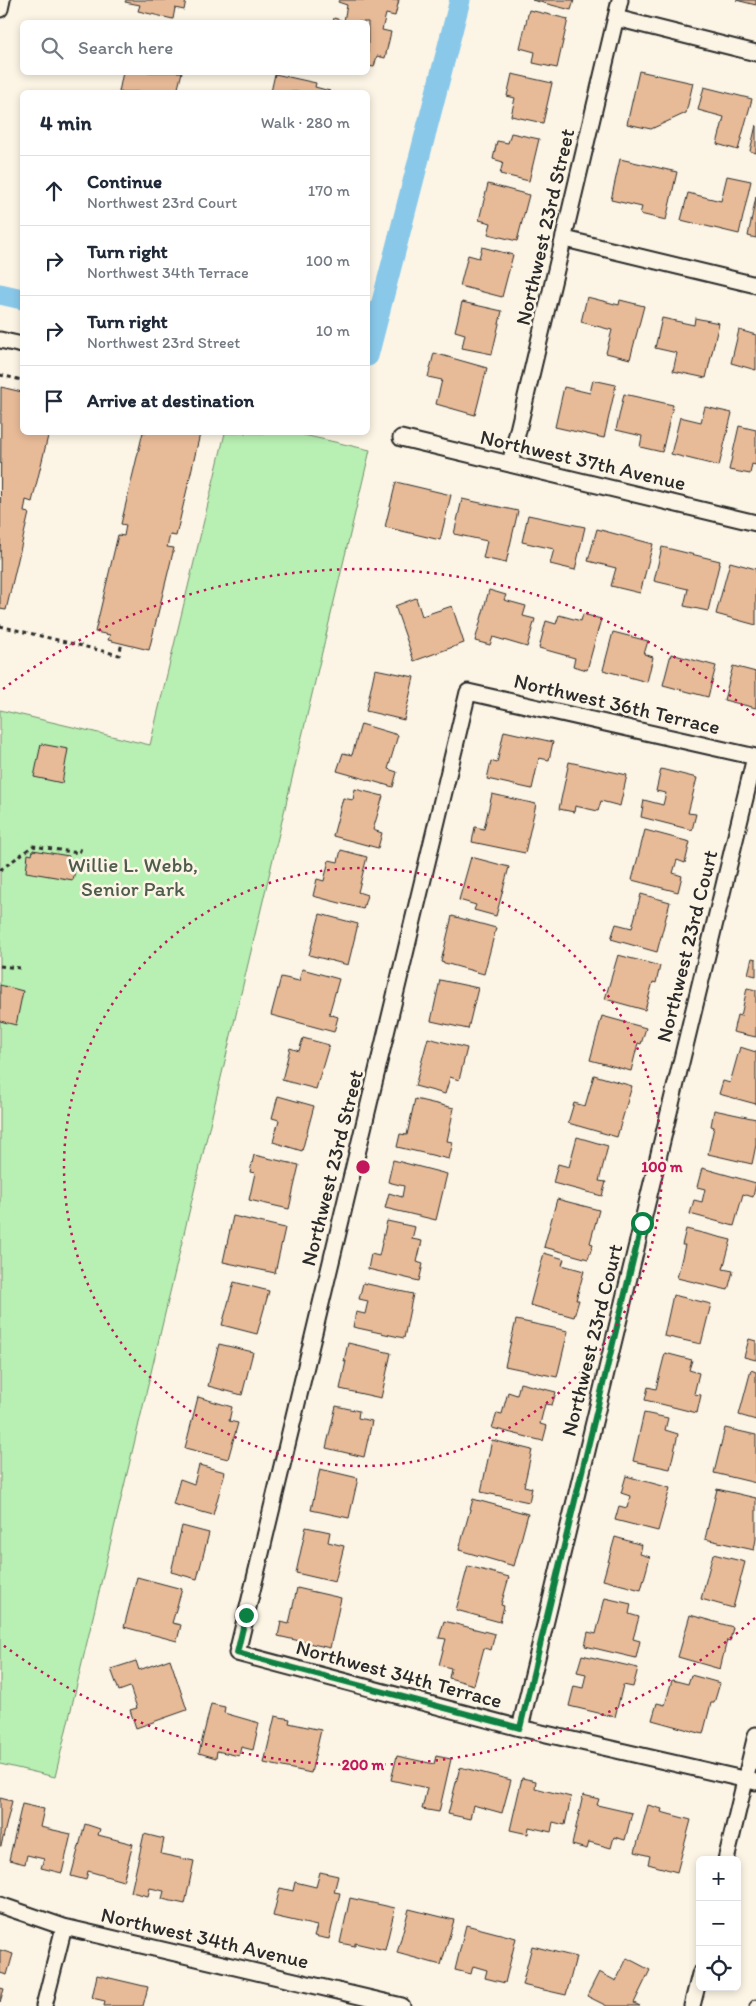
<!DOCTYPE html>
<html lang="en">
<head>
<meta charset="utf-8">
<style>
	:root { --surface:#fff; --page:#f2f2f3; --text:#1f2937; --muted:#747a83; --line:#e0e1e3 }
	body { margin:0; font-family:Itim,sans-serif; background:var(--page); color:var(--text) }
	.controls { position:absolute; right:15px; bottom:15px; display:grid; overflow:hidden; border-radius:8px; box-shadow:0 2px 8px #0003 }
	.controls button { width:45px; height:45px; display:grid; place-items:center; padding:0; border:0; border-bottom:1px solid var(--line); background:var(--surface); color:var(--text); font:25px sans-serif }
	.stop { position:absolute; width:15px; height:15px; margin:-11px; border:4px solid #0b8043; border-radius:50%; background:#fff }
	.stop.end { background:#0b8043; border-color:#fff; box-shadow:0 1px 5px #0008 }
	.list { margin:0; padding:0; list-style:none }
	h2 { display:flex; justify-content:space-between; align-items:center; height:65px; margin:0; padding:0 20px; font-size:21px }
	h2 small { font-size:16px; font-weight:400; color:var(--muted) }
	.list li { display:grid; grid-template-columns:32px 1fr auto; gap:15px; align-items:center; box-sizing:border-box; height:70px; padding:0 20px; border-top:1px solid var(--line) }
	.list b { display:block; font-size:19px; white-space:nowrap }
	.list p { margin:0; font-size:16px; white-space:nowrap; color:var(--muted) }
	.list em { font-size:16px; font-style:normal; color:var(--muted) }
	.icon { flex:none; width:28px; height:28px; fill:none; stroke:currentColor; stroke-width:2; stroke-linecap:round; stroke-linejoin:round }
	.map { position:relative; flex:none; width:756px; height:2006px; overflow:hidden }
	.search { position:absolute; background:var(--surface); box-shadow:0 2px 8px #0003; left:20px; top:20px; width:350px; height:55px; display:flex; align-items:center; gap:12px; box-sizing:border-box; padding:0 18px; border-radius:8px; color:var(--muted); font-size:19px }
	.panel { position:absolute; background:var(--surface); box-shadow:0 2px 8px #0003; left:20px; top:90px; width:350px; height:345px; border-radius:8px }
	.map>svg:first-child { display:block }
	.green { fill:#b8efb2; stroke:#728d6e }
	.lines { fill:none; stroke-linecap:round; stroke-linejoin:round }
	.canal { stroke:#89c8e9; stroke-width:21 }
	.building { fill:#e8bb98; stroke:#2b2b2b }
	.service-casing { stroke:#2b2b2b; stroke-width:11 }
	.minor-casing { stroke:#2b2b2b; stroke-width:19 }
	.path { stroke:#2b2b2b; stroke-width:3; stroke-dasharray:4 4; stroke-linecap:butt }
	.service { stroke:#fcf5e5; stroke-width:8 }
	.minor { stroke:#fcf5e5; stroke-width:15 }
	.route { stroke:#0b8043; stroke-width:6 }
	.ring { fill:none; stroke:#c2185b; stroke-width:2.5; stroke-dasharray:2.5 5 }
	.labels { text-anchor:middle; stroke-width:5; stroke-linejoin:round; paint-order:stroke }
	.street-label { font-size:21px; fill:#2b2b2b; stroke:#fcf5e5 }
	.park-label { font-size:21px; fill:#4e5c4d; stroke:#fcf5e5 }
	.centre { fill:#c2185b; stroke:#fcf5e5; stroke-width:2.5 }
	.ring-label { font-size:15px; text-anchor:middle; font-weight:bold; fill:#c2185b; stroke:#fcf5e5; stroke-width:5; stroke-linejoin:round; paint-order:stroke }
</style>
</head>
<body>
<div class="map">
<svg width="756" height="2006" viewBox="0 0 756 2006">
	<rect width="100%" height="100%" fill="#fcf5e5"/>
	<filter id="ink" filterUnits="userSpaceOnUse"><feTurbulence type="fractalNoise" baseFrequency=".02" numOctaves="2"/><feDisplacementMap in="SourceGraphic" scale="10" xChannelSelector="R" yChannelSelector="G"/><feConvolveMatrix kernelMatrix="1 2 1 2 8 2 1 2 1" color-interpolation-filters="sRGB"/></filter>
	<g filter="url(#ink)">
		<path class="green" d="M225 433H295L370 450 55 1777 0 1764V710L150 745Z"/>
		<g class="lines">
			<path class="canal" d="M0 294 22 299
				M368 356 460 0"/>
		</g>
		<path class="building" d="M126 0H186L184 10 175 8 173 19 138 11 140 5 125 2Z
			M339 0H399L395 16 386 14 382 30 391 32 385 58 377 56 374 67 368 66V22H333L334 18 344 21 347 5 338 2Z
			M532 0H574L571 10Z
			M736 0H756V5Z
			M529 10 568 19 557 68 533 63 535 52 520 48Z
			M639 71 693 83 686 113 651 129 627 124Z
			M123 72H182L177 92H119Z
			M275 74 316 83 315 87 330 91 329 92H271Z
			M512 74 552 83 543 123 511 116 515 98 507 96Z
			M704 87 752 99 738 150 717 144 724 117 698 110Z
			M756 125V153L750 151Z
			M511 133 539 139 529 181 500 174 503 162 493 159 497 141 508 143Z
			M620 159 677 172 666 220 640 214 642 207 611 200Z
			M727 176 751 181 739 234 681 220 688 193 721 201Z
			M488 184 529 195 517 241 488 234 491 223 479 220Z
			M756 197V238L748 236Z
			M482 247 513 255 502 297 460 286 468 255 479 258Z
			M587 297 619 305 620 300 644 306 630 359 606 353 612 330 581 322Z
			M462 302 502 311 492 354 462 348 465 334 455 331Z
			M662 318 694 325 695 318 719 323 706 378 673 371 677 353 655 348Z
			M739 330 756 335V370L731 363Z
			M434 353 487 368 475 415 436 404 442 380 428 377Z
			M593 380 616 385 604 438 555 427 564 387 590 393Z
			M1 387 22 392V432H49L32 502 26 500 24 512 29 513 6 610 0 609Z
			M624 394 673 405 662 452 640 447 642 436 616 430Z
			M705 407 732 413 719 466 671 454 680 417 701 422Z
			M739 426 756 430V465L752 464 750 474 729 470Z
			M143 432 200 434 176 536 170 535 167 547 174 548 149 650 108 640 110 635 95 632 118 535 124 536 126 525 121 524Z
			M396 482 451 495 440 540 385 527Z
			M462 499 518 511 506 563 483 558 487 541 454 534Z
			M528 515 585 527 575 570 550 564 554 549 522 542Z
			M597 529 653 544 640 593 611 586 616 568 588 561Z
			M662 547 720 561 708 611 684 606 688 589 654 581Z
			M730 562 756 569V625L716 614Z
			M489 590 506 595 504 600 526 606 523 616 535 619 527 647 493 637 490 645 475 641Z
			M416 598 422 616 452 606 464 643 414 661 395 606Z
			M583 614 601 619 587 670 573 666 575 658 539 648 546 621 556 624 559 615 581 621Z
			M613 632 648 641 644 654 653 657 647 682 603 670Z
			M671 654 716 666 708 697 663 685Z
			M733 666 756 672V708L724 700Z
			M375 669 414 677 404 720 366 711Z
			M361 724 398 735 388 769 397 772 393 787 337 771 343 753 352 755Z
			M504 731 553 742 549 760 539 758 532 789 487 779 491 761 497 763Z
			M41 744 68 749 62 783 34 777Z
			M569 762 627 775 620 806 601 801 598 811 575 806 574 812 559 809Z
			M661 769 697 778 688 813 696 814 692 830 641 817 644 800 663 805 666 793 656 791Z
			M355 789 383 796 373 830 382 833 378 848 333 836 343 798 353 800Z
			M492 794 536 804 525 853 472 842 475 827 484 829Z
			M645 830 690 842 685 863 677 860 673 873 682 876 678 892 632 880Z
			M33 850 69 856 68 859 77 861 73 880 26 872 28 854 32 855Z
			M341 850 367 857 358 892 367 895 363 909 313 896 317 879 324 881 329 860 338 862Z
			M471 857 509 867 496 916 474 910 476 905 459 900Z
			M641 894 670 902 657 952 611 939 616 924 632 928Z
			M320 914 358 924 348 965 309 955Z
			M452 916 496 928 484 974 441 962Z
			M618 955 660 966 656 983 653 982 645 1010 605 999Z
			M752 958 756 959V976L748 974Z
			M302 969 339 979 329 1014 338 1017 334 1032 271 1015 281 977 299 981Z
			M440 980 478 988 468 1029 431 1021Z
			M0 985 23 991 16 1025 0 1021Z
			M747 988 756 990V1037L733 1032 737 1015 741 1016Z
			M602 1016 646 1028 641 1044 638 1043 631 1071 590 1060Z
			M303 1038 329 1045 316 1089 282 1080 290 1048 299 1051Z
			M428 1038 467 1048 459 1080 450 1077 445 1094 415 1086Z
			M740 1047 756 1052V1104L719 1094 723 1081 730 1083Z
			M594 1075 632 1086 617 1137 568 1123 574 1103 585 1106Z
			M278 1096 314 1106 302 1151 273 1142 279 1120 272 1118Z
			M415 1099 454 1108 447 1141 453 1142 449 1159 397 1147 400 1134 407 1135Z
			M714 1110 756 1119V1145L752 1164 708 1154 714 1127 711 1126Z
			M577 1137 608 1146 599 1181 606 1182 602 1196 553 1183 558 1164 569 1167Z
			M254 1155 299 1165 289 1209 249 1200 255 1173 250 1172Z
			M393 1160 447 1174 436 1220 385 1208 389 1193 402 1197 404 1186 388 1182Z
			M702 1168 756 1183 753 1197 743 1194 734 1226 690 1214 694 1200 702 1202 705 1189 697 1187Z
			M557 1199 599 1210 590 1243 593 1244 588 1259 544 1247Z
			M233 1216 285 1228 275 1273 223 1262Z
			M387 1221 415 1227 412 1239 422 1241 417 1262 423 1264 419 1281 368 1269 371 1254 379 1256Z
			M686 1229 731 1240 723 1269 733 1271 728 1290 677 1278 685 1245H682Z
			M544 1253 564 1259 562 1265 584 1271 576 1300H579L574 1317 530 1305Z
			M234 1282 269 1291 257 1334 222 1325Z
			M363 1283 413 1294 404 1338 353 1327 356 1312 365 1314 368 1301 359 1299Z
			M673 1295 711 1304 701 1344 664 1336Z
			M516 1320 568 1331 557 1377 505 1366Z
			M749 1339 756 1341V1360L744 1357Z
			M348 1343 391 1353 381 1398 340 1389 346 1361H344Z
			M219 1344 253 1352 242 1395 208 1386Z
			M665 1353 692 1360 689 1370 699 1373 694 1394 701 1395 697 1413 645 1400 648 1387 656 1389Z
			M751 1370 756 1372V1420L739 1415Z
			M520 1383 556 1392 552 1405 545 1404 540 1424 547 1426 543 1441 492 1428 497 1413 502 1414 508 1392 517 1395Z
			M198 1397 232 1407 229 1421 238 1423 228 1459 185 1448Z
			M336 1406 359 1411 358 1418 372 1421 364 1457 326 1448Z
			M644 1413 668 1418 665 1430 678 1434 670 1469 633 1461Z
			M725 1428 756 1435V1483L714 1473Z
			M492 1440 532 1450 524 1486 532 1488 529 1502 481 1492Z
			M199 1465 225 1472 213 1515 173 1504 180 1479 194 1484Z
			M320 1469 358 1478 349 1518 311 1510Z
			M626 1476 670 1488 658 1531 615 1520 619 1506 627 1508 630 1496 621 1493Z
			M717 1489 756 1498V1539L754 1550 705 1539Z
			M473 1499 528 1514 514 1566 459 1550Z
			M182 1526 209 1533 197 1579 171 1572Z
			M306 1527 330 1532 328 1542 344 1546 335 1582 296 1573Z
			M615 1537 642 1545 640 1554 650 1557 641 1590 603 1580Z
			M713 1554 745 1562 733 1608 701 1599Z
			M468 1566 509 1577 501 1605 504 1606 500 1622 456 1610Z
			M137 1577 182 1589 172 1623 181 1625 177 1641 124 1627Z
			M297 1588 341 1598 330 1648 278 1636 281 1622 289 1624Z
			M605 1598 631 1604 629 1614 639 1617 633 1639 640 1641 636 1658 585 1646 588 1632 596 1634Z
			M690 1615 733 1627 730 1641 727 1640 720 1669 678 1657Z
			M444 1621 495 1634 491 1650 484 1648 474 1685 449 1678 451 1668 439 1665 446 1639 439 1638Z
			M582 1655 638 1668 633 1687 623 1685 615 1717 569 1706 574 1686 583 1688 586 1674 577 1672Z
			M170 1659 187 1710 136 1728 130 1710 137 1708 130 1687 119 1691 111 1669 136 1661 139 1670Z
			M691 1675 720 1683 714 1703H711L703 1734 652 1720 657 1703 665 1705 672 1680 688 1684Z
			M211 1704 225 1707 224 1713 259 1723 253 1750 241 1747 239 1756 217 1751 216 1758 199 1753Z
			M275 1716 290 1719 289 1723 321 1730 311 1773 264 1763Z
			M397 1756 434 1764 436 1756 451 1759 439 1812 422 1809 427 1788 391 1780Z
			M460 1767 511 1780 502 1813 473 1805 470 1819 448 1814Z
			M522 1778 536 1781 535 1788 571 1797 565 1825 553 1822 551 1832 529 1827 528 1834 510 1830Z
			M583 1795 599 1799 597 1805 632 1813 625 1840 614 1837 611 1848 589 1842 587 1849 572 1845Z
			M0 1798 12 1801 1 1846H0Z
			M22 1804 44 1809 40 1827 71 1834 62 1873 41 1868 44 1859 27 1855 25 1864 9 1860Z
			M648 1805 662 1809 661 1812 691 1820 677 1872 648 1864 650 1856 635 1852Z
			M85 1824 100 1829 98 1835 133 1844 123 1881 88 1871 86 1880 71 1876Z
			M144 1834 164 1839 161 1854 194 1861 185 1904 162 1899 164 1891 150 1888 148 1896 131 1892Z
			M320 1872 338 1876 334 1892 340 1893 329 1939 314 1936 317 1926 273 1916 280 1888 293 1891 295 1882 316 1887Z
			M350 1898 395 1908 385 1950 355 1943V1946L340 1943Z
			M409 1909 454 1920 441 1965 397 1953Z
			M466 1925 516 1938 505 1983 485 1978 487 1970 473 1966 471 1974 455 1970Z
			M532 1946 576 1957 566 1995 522 1985Z
			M0 1950 13 1954 7 1975 0 1973Z
			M627 1958 650 1970 634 2003 640 2006H607L587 1996 599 1972 616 1981Z
			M97 1975 148 1987 143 2006H104L105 2001 92 1998Z
			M0 1988 4 1989 0 2002Z"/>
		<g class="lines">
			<defs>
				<path id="service" d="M754 2006 756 2004"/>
				<path id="minor" d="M0 9 2 0
					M616 18 756 53
					M565 239 756 285
					M0 340 22 345
					M401 438 756 523
					M510 464 620 0
					M756 757 468 692 237 1653 520 1728 756 1782
					M520 1728 755 757
					M726 1860 756 1735
					M0 1905 64 1927 402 2006
					M44 2006 64 1927
					M692 2006 700 1974"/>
			</defs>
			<use href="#service" class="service-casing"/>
			<use href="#minor" class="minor-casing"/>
			<path class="path" d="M0 375 22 380
				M0 626 119 655 122 643
				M0 870 33 846 79 853 81 848
				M0 966 20 968"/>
			<use href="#service" class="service"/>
			<use href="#minor" class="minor"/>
		</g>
	</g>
	<g class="lines" filter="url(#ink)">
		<path class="route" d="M246 1615 237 1653 520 1728 642 1223"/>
	</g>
	<g class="ring">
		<circle cx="363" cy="1167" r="299"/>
		<path d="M755 1618A598 598 0 0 1 3 1645M3 689A598 598 0 0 1 755 716"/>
	</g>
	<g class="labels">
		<g class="street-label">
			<text transform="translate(545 227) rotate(-77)" y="7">Northwest 23rd Street</text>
			<text transform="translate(583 460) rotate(13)" y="7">Northwest 37th Avenue</text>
			<text transform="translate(617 704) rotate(13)" y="7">Northwest 36th Terrace</text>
			<text transform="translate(687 946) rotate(-76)" y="7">Northwest 23rd Court</text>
			<text transform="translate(332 1168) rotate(-76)" y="7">Northwest 23rd Street</text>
			<text transform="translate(592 1340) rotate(-76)" y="7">Northwest 23rd Court</text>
			<text transform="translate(399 1674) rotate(15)" y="7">Northwest 34th Terrace</text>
			<text transform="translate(205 1938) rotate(13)" y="7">Northwest 34th Avenue</text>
		</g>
		<g class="park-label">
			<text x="133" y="872">Willie L. Webb,<tspan x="133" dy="24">Senior Park</tspan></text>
		</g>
	</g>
	<circle cx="363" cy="1167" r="8" class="centre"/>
	<g class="ring-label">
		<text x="662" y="1172">100 m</text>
		<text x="363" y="1770">200 m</text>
	</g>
</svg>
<div class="controls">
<button>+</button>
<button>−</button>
<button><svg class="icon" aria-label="locate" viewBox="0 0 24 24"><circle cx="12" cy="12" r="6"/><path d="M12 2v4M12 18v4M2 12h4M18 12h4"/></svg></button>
</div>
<div class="stop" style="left:642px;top:1223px"></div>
<div class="stop end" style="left:246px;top:1615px"></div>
<div class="search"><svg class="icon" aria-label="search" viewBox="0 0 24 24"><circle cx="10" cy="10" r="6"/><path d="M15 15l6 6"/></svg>Search here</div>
<section class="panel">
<h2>4 min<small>Walk · 280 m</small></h2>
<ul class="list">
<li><svg class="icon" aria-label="ahead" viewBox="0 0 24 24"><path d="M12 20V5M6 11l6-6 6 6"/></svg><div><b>Continue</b><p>Northwest 23rd Court</p></div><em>170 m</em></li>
<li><svg class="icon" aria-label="right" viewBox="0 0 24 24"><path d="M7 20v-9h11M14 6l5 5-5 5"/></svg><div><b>Turn right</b><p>Northwest 34th Terrace</p></div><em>100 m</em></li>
<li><svg class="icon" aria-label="right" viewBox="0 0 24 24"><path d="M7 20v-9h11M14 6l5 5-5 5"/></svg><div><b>Turn right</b><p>Northwest 23rd Street</p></div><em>10 m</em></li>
<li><svg class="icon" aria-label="arrive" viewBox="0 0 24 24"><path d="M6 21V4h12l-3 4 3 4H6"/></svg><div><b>Arrive at destination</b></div></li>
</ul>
</section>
</div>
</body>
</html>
